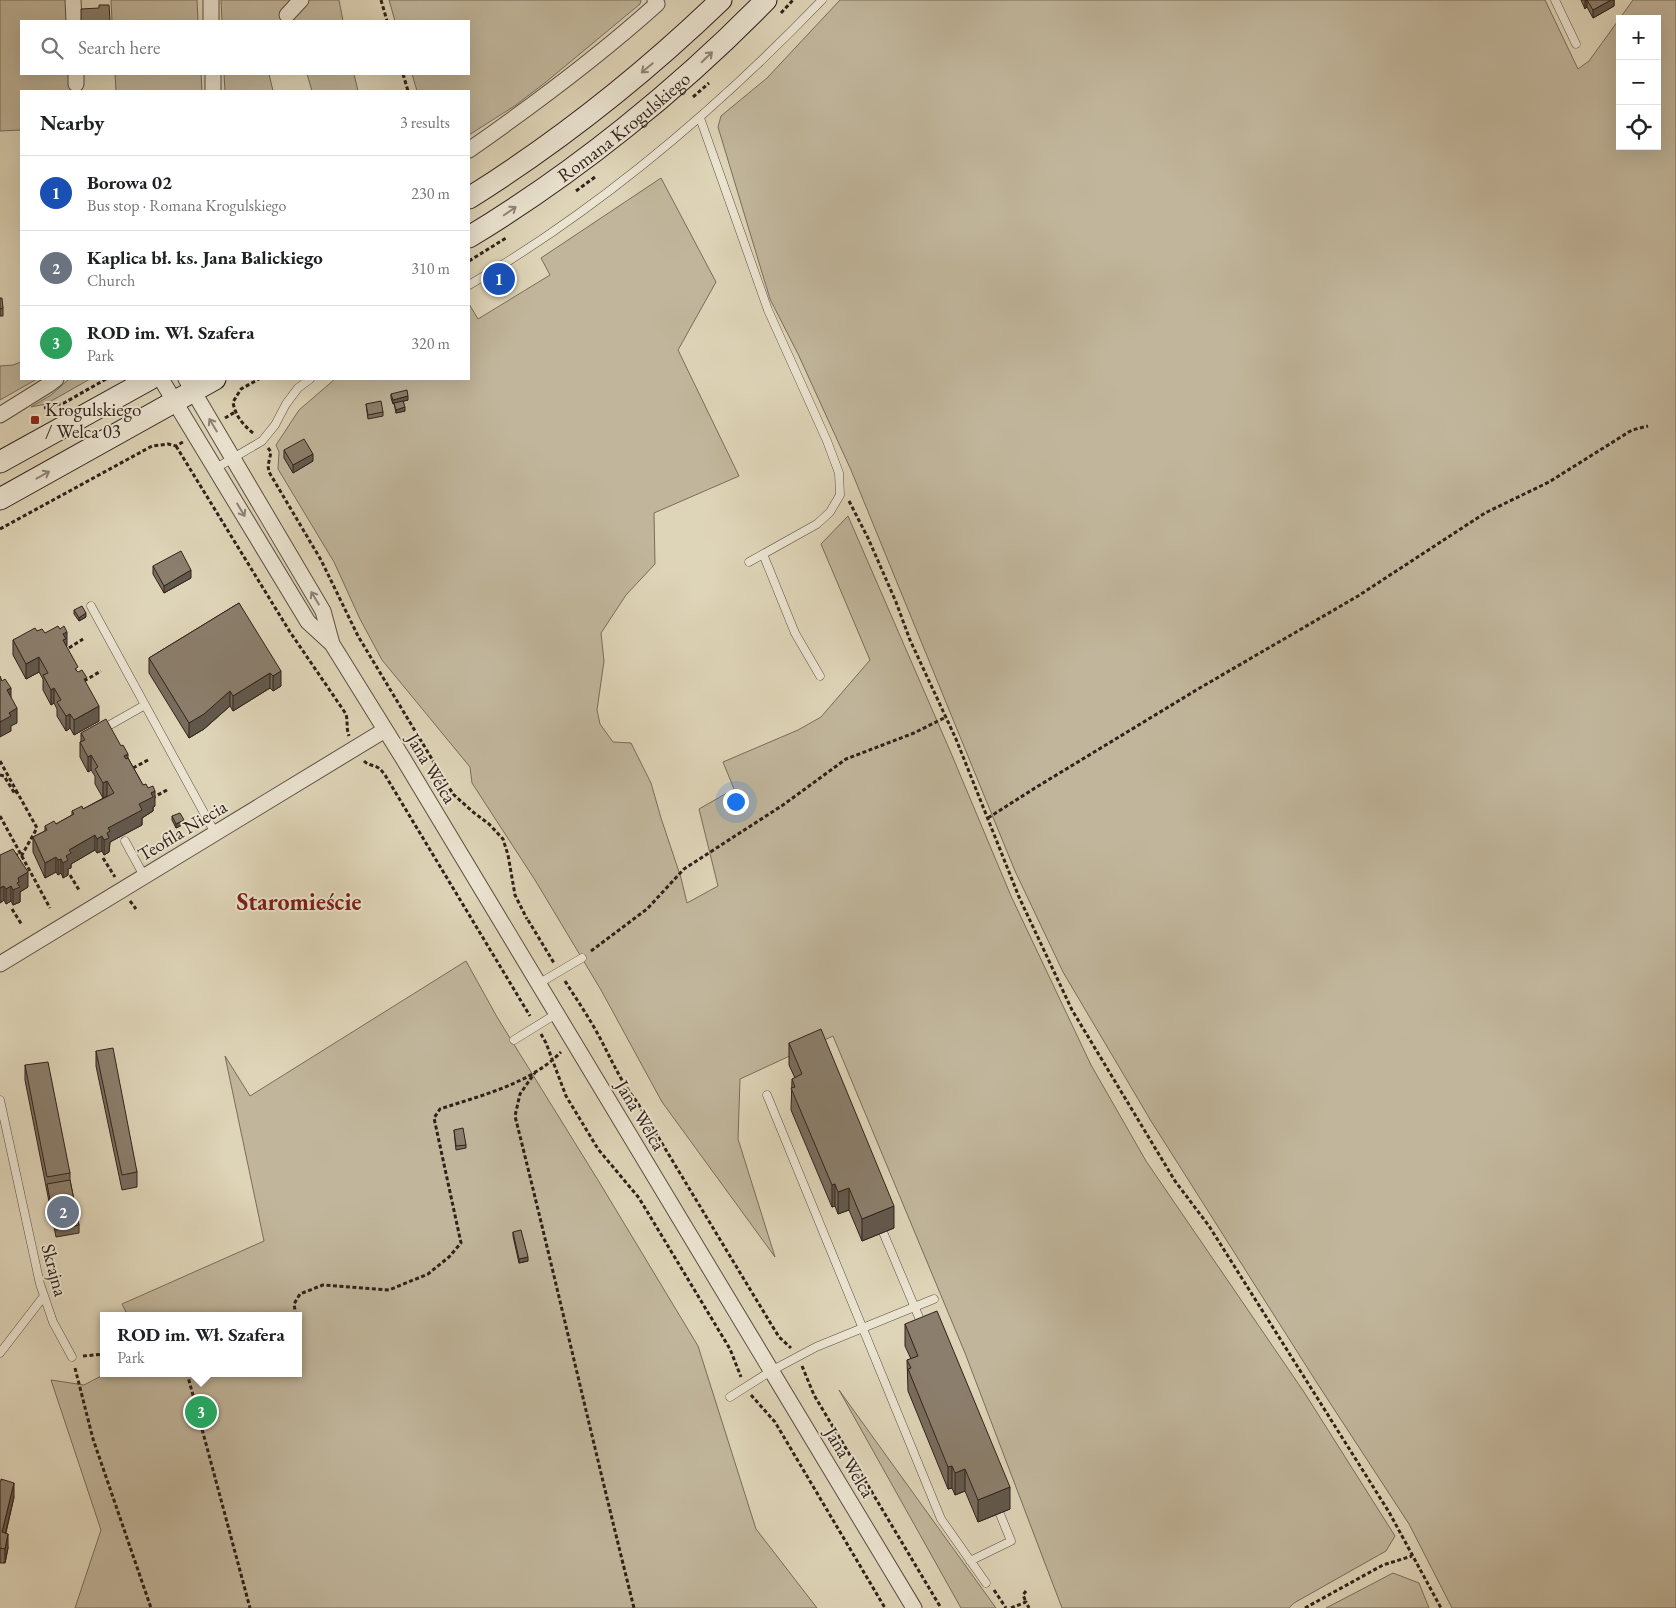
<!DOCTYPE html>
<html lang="en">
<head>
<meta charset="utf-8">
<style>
	:root { --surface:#fff; --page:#f6f6f6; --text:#202124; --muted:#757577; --line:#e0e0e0; --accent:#111827 }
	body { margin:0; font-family:"EB Garamond",serif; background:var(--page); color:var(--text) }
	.controls { position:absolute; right:15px; top:15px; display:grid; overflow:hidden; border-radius:0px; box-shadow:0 5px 20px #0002 }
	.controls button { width:45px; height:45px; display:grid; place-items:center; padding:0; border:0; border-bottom:1px solid var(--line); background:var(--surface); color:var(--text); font:25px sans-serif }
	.you { position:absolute; left:735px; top:801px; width:18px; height:18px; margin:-12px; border:4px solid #fff; border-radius:50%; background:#1a73e8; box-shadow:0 0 0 8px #1a73e833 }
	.badge { display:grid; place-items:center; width:32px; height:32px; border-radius:50%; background:var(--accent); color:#fff; font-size:16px; font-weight:700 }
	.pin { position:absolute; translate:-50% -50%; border:2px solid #fff; box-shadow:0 1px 5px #0006 }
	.popup { position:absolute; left:100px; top:1312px; width:202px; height:65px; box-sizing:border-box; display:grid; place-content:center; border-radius:0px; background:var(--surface); filter:drop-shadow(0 1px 4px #0005); font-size:16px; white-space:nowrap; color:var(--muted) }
	.popup b { font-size:19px; color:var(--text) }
	.popup::after { content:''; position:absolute; left:50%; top:100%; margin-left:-10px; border:10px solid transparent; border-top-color:var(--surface) }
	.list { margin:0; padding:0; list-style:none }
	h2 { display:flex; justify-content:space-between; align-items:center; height:65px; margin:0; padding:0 20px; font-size:21px }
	h2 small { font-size:16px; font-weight:400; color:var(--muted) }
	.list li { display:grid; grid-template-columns:32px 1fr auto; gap:15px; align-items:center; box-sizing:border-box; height:75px; padding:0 20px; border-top:1px solid var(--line) }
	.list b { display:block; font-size:19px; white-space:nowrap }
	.list p { margin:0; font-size:16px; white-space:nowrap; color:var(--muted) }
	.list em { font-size:16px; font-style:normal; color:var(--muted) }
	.icon { flex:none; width:28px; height:28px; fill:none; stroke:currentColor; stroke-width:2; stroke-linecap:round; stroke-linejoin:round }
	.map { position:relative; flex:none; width:1676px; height:1608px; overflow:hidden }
	.search { position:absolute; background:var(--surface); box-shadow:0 5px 20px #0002; left:20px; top:20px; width:450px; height:55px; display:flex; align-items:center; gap:12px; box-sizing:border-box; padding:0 18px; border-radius:0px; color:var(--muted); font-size:19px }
	.panel { position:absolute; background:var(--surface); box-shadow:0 5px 20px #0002; left:20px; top:90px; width:450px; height:290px; border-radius:0px }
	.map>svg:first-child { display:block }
	.green { fill:#c1b69c; stroke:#796c5b; fill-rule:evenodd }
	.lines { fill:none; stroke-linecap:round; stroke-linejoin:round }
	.lane-casing { stroke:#5c4e41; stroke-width:9 }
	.street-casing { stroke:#5c4e41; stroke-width:17 }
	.secondary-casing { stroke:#31211a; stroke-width:23 }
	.path { stroke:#31211a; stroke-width:3; stroke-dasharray:4 2.5; stroke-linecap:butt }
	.lane { stroke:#eae3d0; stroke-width:8 }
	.street { stroke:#eae3d0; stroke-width:15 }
	.secondary { stroke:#eae3d0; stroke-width:21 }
	.wall { fill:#786c5d; stroke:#31211a }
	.shaded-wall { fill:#61584c; stroke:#31211a }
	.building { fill:#8b7e6c; stroke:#31211a }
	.oneway { stroke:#8e8275 }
	.poi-dot { fill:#8f2418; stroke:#eae3d0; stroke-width:2 }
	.labels { text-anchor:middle; stroke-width:4; stroke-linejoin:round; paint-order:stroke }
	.street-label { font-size:19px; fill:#31211a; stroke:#eae3d0 }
	.poi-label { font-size:19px; fill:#31211a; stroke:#eae3d0; text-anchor:start }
	.district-label { font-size:24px; font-weight:bold; fill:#7a1f14; stroke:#eae3d0 }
</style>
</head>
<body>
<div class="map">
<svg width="1676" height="1608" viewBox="0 0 1676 1608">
	<rect width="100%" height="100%" fill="#ded4b7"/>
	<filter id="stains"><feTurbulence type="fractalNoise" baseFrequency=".004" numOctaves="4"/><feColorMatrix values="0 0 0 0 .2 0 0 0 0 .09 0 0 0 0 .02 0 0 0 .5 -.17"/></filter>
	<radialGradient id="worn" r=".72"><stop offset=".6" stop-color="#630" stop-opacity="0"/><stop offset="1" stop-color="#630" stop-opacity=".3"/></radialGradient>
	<path class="green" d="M0 0H68V21H21V74H71V91H21V130L0 131Z
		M111 0H197L198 21H112Z
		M221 0H293L285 21H222Z
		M308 0H339L343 21H294L293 16Z
		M389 0H641L640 4 546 82 516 105 469 135V91H417L412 74H469V21H395Z
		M840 0H1545L1578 69 1589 61 1633 0H1676V1608H1452L1409 1524 1317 1383 1151 1121 1063 972 1015 871 851 470 798 354 770 299 718 127 721 116 767 78ZM1620 19H1657V146H1620Z
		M115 74H201L202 91H116Z
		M224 74H269L273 91H225Z
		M307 74H354L358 91H312Z
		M661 178 716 282 678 350 739 476 654 513 655 564 626 595 601 633 604 661 597 710 600 724 613 742 631 743 651 783 661 818 681 878 687 903 718 886 699 809 734 789 723 762 798 730 821 717 870 660 821 544 848 516 951 753 1011 896 1091 1065 1146 1161 1304 1392 1395 1536 1386 1551 1294 1603 1289 1608H1062L965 1353 833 1036 740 1079 738 1139 775 1257 662 1102 601 990 535 880 472 783 470 767 382 660 360 619 334 562 278 469 279 452 276 445 299 410 335 379H469V304L478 319 550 275 541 258Z
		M21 362V379H37L0 400V366L13 365Z
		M69 379H90L46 404 31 407 51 395Z
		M466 961 497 1017 601 1185 698 1346 756 1529 817 1608H75L101 1530 51 1380 84 1385 107 1373H298V1316H128L122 1304 264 1241 225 1056 250 1096Z
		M839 1390 996 1608H961Z
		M1393 1573 1419 1583 1429 1608H1326Z"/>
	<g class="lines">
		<defs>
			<path id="lane" d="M1555 0 1576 44
				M700 118 768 310 827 441 839 473 840 495 830 512 817 524 749 562
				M469 285C601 208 716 110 822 0
				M216 468 262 441 275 425 286 404 298 388 310 379
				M763 554 795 633 820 676
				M91 606 215 833
				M101 730 145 705
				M125 841 144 876
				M538 984 582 958
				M514 1040 556 1014
				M767 1095 941 1519 986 1583
				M0 1100 40 1284 53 1322 72 1357
				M883 1232 923 1327
				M0 1353 44 1296
				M730 1397 771 1371 816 1347 934 1299
				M970 1561 1011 1541 1000 1514"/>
			<path id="street" d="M73 0 74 21
				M211 0V21
				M287 15 301 0
				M76 74V84
				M213 74V91
				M469 150C535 104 598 57 657 4L655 0
				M161 379 308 622 332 644
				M186 379 323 611 332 644 404 760 914 1608
				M0 415 48 385 56 379
				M0 964 385 730"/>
			<g id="secondary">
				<path d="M469 198C560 141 644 74 721 0"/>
				<path id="s1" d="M469 237C575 173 679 89 766 0"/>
				<path d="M0 462 150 379"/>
				<path d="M0 499 215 379"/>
			</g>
		</defs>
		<use href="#lane" class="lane-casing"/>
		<use href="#street" class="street-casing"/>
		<use href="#secondary" class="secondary-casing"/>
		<path class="path" d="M381 0 387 21
			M781 13 793 0
			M403 74 408 91
			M693 97 709 83
			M576 191 595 177
			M469 261 506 238
			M44 408 64 403 106 379
			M225 418 235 412
			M253 433C242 424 235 415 233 402L241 389 259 379
			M176 446 290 632 346 714C348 722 346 728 349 736
			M268 448 271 452 268 466 269 472 321 560 358 636 453 794 473 812 489 824 503 839 508 855 515 895 527 919
			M849 501 868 538 896 602 910 640 956 739 1019 897 1072 1010 1175 1181 1209 1226 1389 1512 1441 1608
			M0 529 152 446 168 444 176 446 183 442
			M69 648 83 639
			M84 681 101 671
			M0 761 17 792
			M364 761C371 768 376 762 385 775L530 1016
			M133 768 150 759
			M0 775 4 776 15 794 17 792 37 828 22 855H13
			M152 798 167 790
			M0 816 50 908
			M988 818 1035 788 1198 689 1358 596 1485 513 1549 482 1632 430 1648 426
			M103 858 115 877
			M70 875 79 890
			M130 901 136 909
			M12 909 22 925
			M528 920 554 963
			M591 951 647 909 684 869 783 805 846 759 914 733 946 717
			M565 981C577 1000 590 1019 600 1038 612 1061 621 1082 637 1102L771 1324 779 1337 791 1348
			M541 1034 546 1043 566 1096 598 1149 639 1198 730 1349 741 1377
			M536 1071 520 1094 515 1116C556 1280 593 1444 634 1608
			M296 1316 294 1304 300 1294 323 1285 389 1290 428 1274 449 1257 461 1243 434 1118 440 1109C482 1095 530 1084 561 1052
			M298 1326 299 1328
			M83 1356 104 1354
			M802 1366 814 1395 941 1608
			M75 1368 93 1439 151 1608
			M187 1373 250 1608
			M751 1395 775 1422 885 1608
			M994 1590 1006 1608
			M1026 1591 1023 1595 1026 1602
			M1011 1608 1026 1602 1029 1608
			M1305 1608 1383 1565 1412 1556"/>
		<use href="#lane" class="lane"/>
		<use href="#street" class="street"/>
		<use href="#secondary" class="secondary"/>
	</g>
	<path class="wall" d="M1581 0H1614V6L1593 18 1587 7 1585 9Z
		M0 298 3 308V316H0Z
		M391 394 408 400 395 403 405 411 396 413 394 403 393 404 391 398Z
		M366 404 383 412V416L368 419Z
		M284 450 313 461 293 473 284 458Z
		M153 566 191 578 164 593 153 574Z
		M239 603 281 686 273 691 270 688 233 711 230 706 204 729 189 738 149 673V658Z
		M74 610 86 617 79 621 74 614Z
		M37 631 45 633 67 646 66 647 99 721 74 735 70 728 66 731 57 716V709L54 703 51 705 43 690V679L39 672 26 679 13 655V640Z
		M81 733 128 758 143 785 155 806 153 807V811L142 818V825L110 842 109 852 104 855 102 851 97 853 95 850 71 864V868L68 869V875L63 878 61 873 58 875 56 872 45 878 33 852V837L45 831V826L56 824 72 815V811L83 809 107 796 103 798 95 784V776L91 770 88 772 80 757V742H81Z
		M172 816 184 824 176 828 172 820Z
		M0 855 28 887 20 892V902L13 905 11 901 6 904 4 900 0 903Z
		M789 1043 894 1228 862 1241 849 1210 838 1214 835 1206 832 1207 791 1110 792 1079 795 1078 789 1065Z
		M96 1051 137 1172V1187L122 1190 96 1066Z
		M25 1065 70 1173V1180L79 1225V1233L56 1237 25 1080Z
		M454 1130 466 1145V1148L456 1150Z
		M513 1232 528 1261 519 1263 513 1236Z
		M905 1324 1010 1509 978 1522 965 1491 955 1495 952 1488 948 1489 908 1391 907 1360 911 1359 905 1346Z
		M0 1481 14 1497 6 1533 8 1548 5 1563H0Z"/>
	<path class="shaded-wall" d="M1587 0V7L1585 9V1Z
		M1611 0H1614V6L1593 18V10Z
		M408 396V400L393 404V400Z
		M405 407V411L396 413V410Z
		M313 454V461L293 473V465Z
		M191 570V578L164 593V586Z
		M86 613V617L79 621V618Z
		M67 632V646L66 647 63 655V634Z
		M39 657V672L26 679V664Z
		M281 671V686L273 691V676Z
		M270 673V688L233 711V696Z
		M11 688V703L7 690Z
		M54 688V703L51 705V690Z
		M230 691V706L204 729 189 738V723Z
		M99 706V721L74 735V720Z
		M17 708V723L11 726V731L0 737V722L9 713Z
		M70 714V728L66 731V716Z
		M128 754V768L124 756Z
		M91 755V770L88 772V757Z
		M107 781V796L103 798V783Z
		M155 791V806L153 807V811L142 818V825L110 842 109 852 104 855V840L108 828 139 804 151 793Z
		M184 820V824L176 828V824Z
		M95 835V850L71 864V868L68 869V875L63 878V863L69 850Z
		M102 836V851L97 853V839Z
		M56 857V872L45 878V863Z
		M61 859V873L58 875V860Z
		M28 872V887L20 892V902L13 905V890L18 878Z
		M4 886V900L0 903V888Z
		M11 886V901L6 904V889Z
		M835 1184V1206L832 1207V1185Z
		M849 1188V1210L838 1214V1192Z
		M894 1206V1228L862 1241V1219Z
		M528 1257V1261L519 1263V1259Z
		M952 1466V1488L948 1489V1467Z
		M965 1469V1491L955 1495V1473Z
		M14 1483V1497L2 1547V1532Z
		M1010 1487V1509L978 1522V1500Z
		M8 1534V1548L5 1563V1549Z"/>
	<path class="building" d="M1587 0H1611L1593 10Z
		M99 5H109L110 21H81V9L99 8Z
		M0 298H2L3 308 0 309Z
		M407 390 408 396 393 400 391 394Z
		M381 401 383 412 368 415 366 404Z
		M403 401 405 407 396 410 394 403Z
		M304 439 313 454 293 465 284 450Z
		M181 551 191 570 164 586 153 566Z
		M239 603 281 671 273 676 270 673 233 696 230 691 204 714 189 723 149 658Z
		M82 606 86 613 79 618 74 610Z
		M58 626 60 629 64 626 67 632 63 634 66 639 63 640 78 667 75 669 78 672 82 670 87 678 84 679 99 706 74 720 70 714 66 716 57 702 61 700 54 688 51 690 43 675 48 673 39 657 26 664 13 640 35 628 37 631 42 629 45 633Z
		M0 676 2 681 5 679 11 688 7 690 17 708 9 713 11 716 0 722Z
		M106 719 121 746 123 745 128 754 124 756 126 759 128 758 143 785 146 784 148 788 153 786 155 791 151 793 153 797 139 804 142 810 108 828 110 831 107 833 109 838 104 840 102 836 97 839 95 835 69 850 71 853 66 856 68 860 63 863 61 859 58 860 56 857 45 863 33 837 47 830 45 826 54 821 56 824 74 814 72 811 82 806 83 809 114 793 107 781 103 783 95 769 98 767 91 755 88 757 80 742 85 740 81 733Z
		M180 813 184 820 176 824 172 816Z
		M13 849 28 872 18 878 19 882 17 883 20 887 13 890 11 886 6 889 4 886 0 888V855Z
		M821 1029 894 1206 862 1219 849 1188 838 1192 835 1184 832 1185 791 1088 795 1087 792 1079 802 1074 789 1043Z
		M113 1048 137 1172 122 1175 96 1051Z
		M48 1062 70 1173 47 1177 25 1065Z
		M463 1128 466 1145 456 1146 454 1130Z
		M70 1180 79 1225 56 1230 47 1184Z
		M521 1230 528 1257 519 1259 513 1232Z
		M937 1311 1010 1487 978 1500 965 1469 955 1473 952 1466 948 1467 908 1369 911 1368 907 1360 918 1356 905 1324Z
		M1 1479 14 1483 2 1532 8 1534 5 1549 0 1548V1481H1Z"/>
	<defs><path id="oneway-shaft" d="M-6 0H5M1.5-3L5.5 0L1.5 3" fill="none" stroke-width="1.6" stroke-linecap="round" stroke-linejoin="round" transform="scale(1.25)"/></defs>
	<g class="oneway">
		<use href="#oneway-shaft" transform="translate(707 57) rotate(-44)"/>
		<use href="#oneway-shaft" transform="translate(647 68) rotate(140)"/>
		<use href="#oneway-shaft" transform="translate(510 211) rotate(-35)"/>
		<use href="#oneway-shaft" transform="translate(213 425) rotate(-121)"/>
		<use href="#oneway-shaft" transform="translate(43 475) rotate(-29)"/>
		<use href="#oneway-shaft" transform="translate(241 510) rotate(59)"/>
		<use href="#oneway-shaft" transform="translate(315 598) rotate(-121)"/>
	</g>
	<rect class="poi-dot" x="30" y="415" width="10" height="10" rx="2.5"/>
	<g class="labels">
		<g class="street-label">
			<text dy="7" stroke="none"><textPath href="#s1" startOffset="190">Romana Krogulskiego</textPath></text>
			<text transform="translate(432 768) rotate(59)" y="7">Jana Welca</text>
			<text transform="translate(182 830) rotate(-31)" y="7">Teofila Niecia</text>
			<text transform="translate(641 1115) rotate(59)" y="7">Jana Welca</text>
			<text transform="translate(55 1270) rotate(75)" y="7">Skrajna</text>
			<text transform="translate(850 1462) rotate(59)" y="7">Jana Welca</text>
		</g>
		<g class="poi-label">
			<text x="45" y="416">Krogulskiego<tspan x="45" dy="22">/ Welca 03</tspan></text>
		</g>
		<g class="district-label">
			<text x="299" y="910">Staromieście</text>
		</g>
	</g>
	<rect width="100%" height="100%" filter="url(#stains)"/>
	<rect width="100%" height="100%" fill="url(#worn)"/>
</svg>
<div class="controls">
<button>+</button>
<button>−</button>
<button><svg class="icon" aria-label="locate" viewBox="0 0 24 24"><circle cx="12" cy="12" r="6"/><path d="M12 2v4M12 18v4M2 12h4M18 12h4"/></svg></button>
</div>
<div class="you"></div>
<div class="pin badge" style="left:499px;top:279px;background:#1a4fb4">1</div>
<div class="pin badge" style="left:63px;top:1212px;background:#6b7280">2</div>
<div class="pin badge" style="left:201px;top:1412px;background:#2e9e5b">3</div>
<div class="popup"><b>ROD im. Wł. Szafera</b>Park</div>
<div class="search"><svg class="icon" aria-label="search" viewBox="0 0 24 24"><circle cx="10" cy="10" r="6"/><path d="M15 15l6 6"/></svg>Search here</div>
<section class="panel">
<h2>Nearby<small>3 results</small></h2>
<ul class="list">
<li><span class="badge" style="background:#1a4fb4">1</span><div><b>Borowa 02</b><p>Bus stop · Romana Krogulskiego</p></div><em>230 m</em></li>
<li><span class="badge" style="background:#6b7280">2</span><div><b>Kaplica bł. ks. Jana Balickiego</b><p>Church</p></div><em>310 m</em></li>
<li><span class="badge" style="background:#2e9e5b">3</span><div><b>ROD im. Wł. Szafera</b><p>Park</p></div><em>320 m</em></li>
</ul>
</section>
</div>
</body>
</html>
